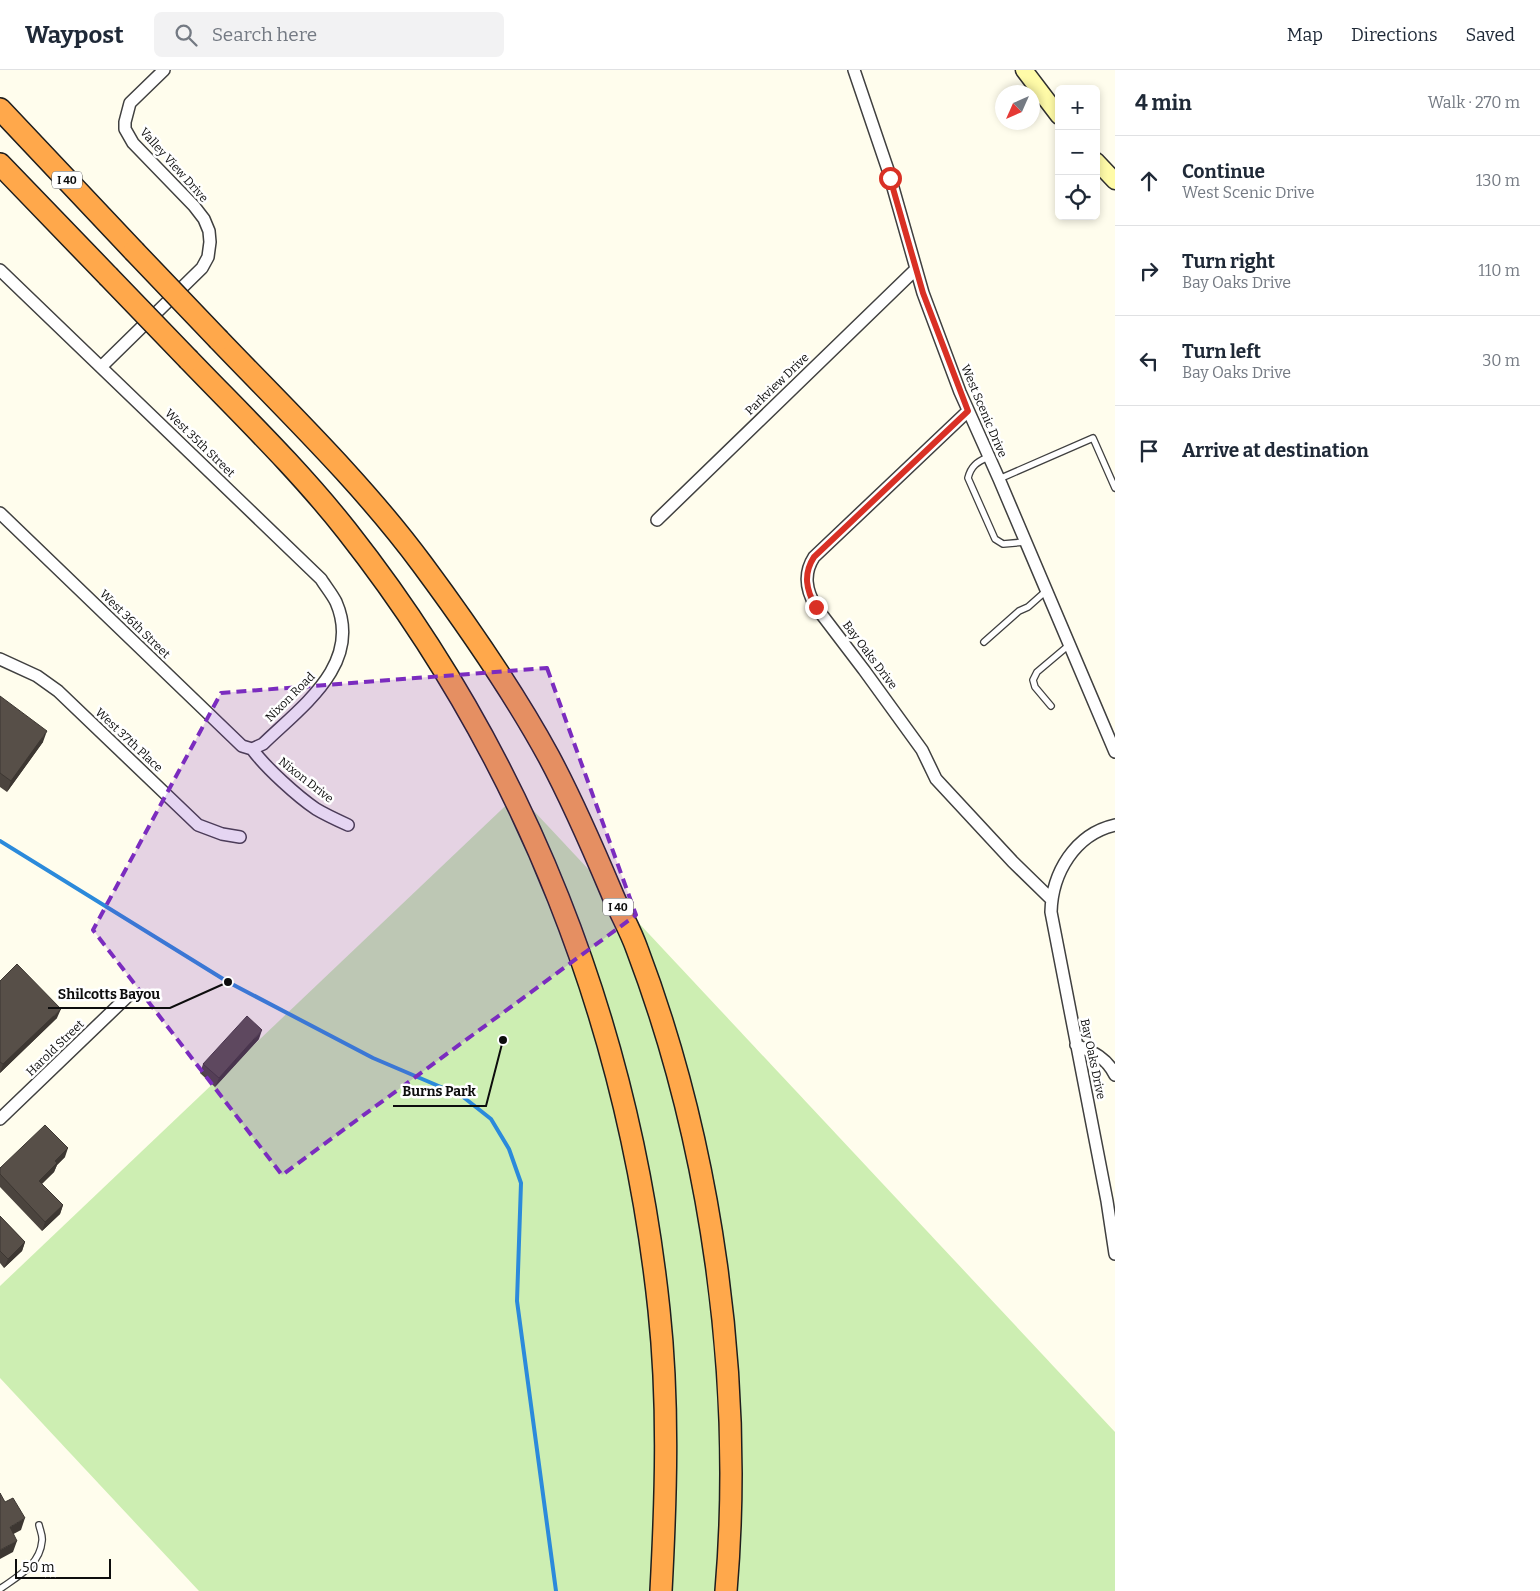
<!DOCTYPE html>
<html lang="en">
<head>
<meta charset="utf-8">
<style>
	:root { --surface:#fff; --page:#f2f2f3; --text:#1f2937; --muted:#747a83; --line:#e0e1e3 }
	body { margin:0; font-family:Bitter,serif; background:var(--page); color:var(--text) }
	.controls { position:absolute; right:15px; top:15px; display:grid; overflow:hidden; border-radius:8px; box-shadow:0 2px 8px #0003 }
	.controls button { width:45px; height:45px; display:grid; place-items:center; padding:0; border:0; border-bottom:1px solid var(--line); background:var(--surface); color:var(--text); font:25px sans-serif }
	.compass { position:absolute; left:995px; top:15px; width:45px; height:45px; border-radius:50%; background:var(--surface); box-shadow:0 2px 8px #0003; rotate:225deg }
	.scale { position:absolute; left:15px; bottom:12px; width:96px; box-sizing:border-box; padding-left:5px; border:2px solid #0d0d0d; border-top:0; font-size:14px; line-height:18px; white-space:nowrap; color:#0d0d0d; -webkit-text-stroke:4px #fff; paint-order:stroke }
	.stop { position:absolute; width:15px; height:15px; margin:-11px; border:4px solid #d93025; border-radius:50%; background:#fff }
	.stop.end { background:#d93025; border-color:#fff; box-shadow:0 1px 5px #0008 }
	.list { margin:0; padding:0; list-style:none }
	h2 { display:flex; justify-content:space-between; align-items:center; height:65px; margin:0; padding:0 20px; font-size:21px }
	h2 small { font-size:16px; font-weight:400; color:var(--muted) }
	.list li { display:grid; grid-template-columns:32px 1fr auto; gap:15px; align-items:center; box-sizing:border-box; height:90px; padding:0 20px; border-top:1px solid var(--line) }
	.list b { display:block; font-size:19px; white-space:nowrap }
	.list p { margin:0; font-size:16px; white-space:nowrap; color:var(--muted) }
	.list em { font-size:16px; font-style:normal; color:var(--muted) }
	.icon { flex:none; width:28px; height:28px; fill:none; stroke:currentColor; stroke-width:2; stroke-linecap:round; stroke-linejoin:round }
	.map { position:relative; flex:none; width:1115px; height:1521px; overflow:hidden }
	header { display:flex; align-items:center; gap:30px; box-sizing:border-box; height:70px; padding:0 25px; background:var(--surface); border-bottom:1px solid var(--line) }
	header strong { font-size:24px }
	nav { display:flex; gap:28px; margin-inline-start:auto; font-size:18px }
	.search { width:350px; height:45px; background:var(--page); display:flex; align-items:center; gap:12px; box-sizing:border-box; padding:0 18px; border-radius:8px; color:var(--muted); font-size:19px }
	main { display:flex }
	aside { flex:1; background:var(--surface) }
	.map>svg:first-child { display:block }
	.green { fill:#cdeeb2 }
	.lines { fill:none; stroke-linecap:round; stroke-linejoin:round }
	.stream { stroke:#2b8adb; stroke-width:4 }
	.lane-casing { stroke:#404040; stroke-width:8 }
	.street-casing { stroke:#404040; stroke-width:14 }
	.secondary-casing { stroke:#2f2f2f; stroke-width:19 }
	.highway-casing { stroke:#1e1e1e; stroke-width:24 }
	.lane { stroke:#fff; stroke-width:5.5 }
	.street { stroke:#fff; stroke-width:11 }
	.secondary { stroke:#fffba8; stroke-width:16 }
	.highway { stroke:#ffa84b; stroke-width:21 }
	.highway-bridge-casing { stroke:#1e1e1e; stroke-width:24; stroke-linecap:butt }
	.highway-bridge { stroke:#ffa84b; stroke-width:21 }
	.wall { fill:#4b443e }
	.shaded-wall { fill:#3d3732 }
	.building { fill:#574f48; stroke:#3d3732 }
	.route { stroke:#d93025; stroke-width:6 }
	.marked { fill:#7b2cbf; fill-opacity:0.2; stroke:#7b2cbf; stroke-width:4; stroke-dasharray:10 6; stroke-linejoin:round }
	.labels { text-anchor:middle; stroke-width:5; stroke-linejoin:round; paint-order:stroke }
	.shield { fill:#fff; stroke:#565656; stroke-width:1 }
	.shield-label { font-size:11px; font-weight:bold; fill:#0d0d0d }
	.street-label { font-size:12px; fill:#0d0d0d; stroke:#fff }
	.leader { fill:none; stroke:#0d0d0d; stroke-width:2 }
	.callout-dot { fill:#0d0d0d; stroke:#fff; stroke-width:2 }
	.callout-label { font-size:14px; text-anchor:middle; font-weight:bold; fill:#0d0d0d; stroke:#fff; stroke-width:5; stroke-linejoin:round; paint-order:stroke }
</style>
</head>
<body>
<header>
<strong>Waypost</strong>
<div class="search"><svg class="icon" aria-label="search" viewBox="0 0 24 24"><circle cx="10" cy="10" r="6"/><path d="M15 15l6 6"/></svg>Search here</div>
<nav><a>Map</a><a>Directions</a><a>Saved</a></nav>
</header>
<main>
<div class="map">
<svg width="1115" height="1521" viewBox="0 0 1115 1521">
	<rect width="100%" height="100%" fill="#fffded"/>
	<path class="green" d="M518 724 1115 1362V1521H199L0 1308V1216Z"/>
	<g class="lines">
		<path class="stream" d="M0 771 228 912 373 988 462 1026 491 1049 509 1079 521 1113 517 1231 556 1521"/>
		<defs>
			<path id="lane" d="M988 387C977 392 971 396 968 408L995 469 1003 474 1025 472
				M999 409 1093 368 1115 418
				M984 572 1019 541 1028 537 1046 521
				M1051 636 1035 617 1033 610 1037 602 1069 575
				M0 1519C18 1506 40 1495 42 1471 43 1466 40 1460 39 1455"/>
			<path id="street" d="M854 0 888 100 923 223 960 322 999 409 1115 682
				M0 200 321 509C326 517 332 524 336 532 363 594 302 636 263 674L252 679
				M101 297 202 198 208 187 210 172 209 161 204 149 194 136 133 73 125 59V52L130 33 164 0
				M968 341 814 487C803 504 806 520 816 537L864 600 922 680 936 709 1013 792 1051 829
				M0 443 242 676 252 679
				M657 450 916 199
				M0 589 37 606 58 621 198 755 222 764 240 767
				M252 679C266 698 297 726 316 739 326 745 337 750 348 755
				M1115 755C1075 764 1052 803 1051 842L1107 1131 1115 1184
				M1076 975C1093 982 1106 987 1115 1005
				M0 1049 128 926"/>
			<path id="secondary" d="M1024 0 1059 46
				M1096 91 1115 111"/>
			<path id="highway" d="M0 39 134 181
				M0 94 108 206
				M219 270C288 342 362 413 422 494 468 556 512 619 549 687 572 730 592 776 611 821 619 841 630 859 637 879 712 1077 744 1310 726 1521
				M189 290C243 346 299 400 347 461 525 687 629 955 659 1240 669 1333 666 1427 661 1521"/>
		</defs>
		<use href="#lane" class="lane-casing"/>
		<use href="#street" class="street-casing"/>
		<use href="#secondary" class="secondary-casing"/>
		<use href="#highway" class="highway-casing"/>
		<use href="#lane" class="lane"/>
		<use href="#street" class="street"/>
		<use href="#secondary" class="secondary"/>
		<use href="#highway" class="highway"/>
		<defs>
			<path id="highway-bridge" d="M134 181 219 270
				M108 206 189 290"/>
		</defs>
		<use href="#highway-bridge" class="highway-bridge-casing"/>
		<use href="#highway-bridge" class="highway-bridge"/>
	</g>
	<path class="wall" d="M0 626 43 672 7 722 0 717Z
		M0 911 57 948 0 1003Z
		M259 969 215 1017 200 1003 203 994Z
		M65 1087 57 1095 54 1102 42 1114 63 1135 60 1144 42 1161 0 1117V1098Z
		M0 1146 25 1172 22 1181 4 1198 0 1193Z"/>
	<path class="shaded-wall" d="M47 661 43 672 7 722 11 711Z
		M61 939 57 948 0 1003 3 994Z
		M262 960 259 969 215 1017 219 1008Z
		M68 1078 65 1087 57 1095 54 1102 36 1119 39 1111 55 1091Z
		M63 1135 60 1144 42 1161 45 1152Z
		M25 1172 22 1181 4 1198 8 1189Z
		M25 1448 21 1460 6 1468 10 1457Z
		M17 1471 13 1482 0 1489V1480Z"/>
	<path class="building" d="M0 626 47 661 11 711 0 703Z
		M17 894 61 939 3 994 0 992V911Z
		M247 946 262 960 219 1008 203 994Z
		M45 1055 68 1078 55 1091 57 1093 39 1111 63 1135 45 1152 0 1104V1098Z
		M0 1146 25 1172 8 1189 0 1181Z
		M0 1423 5 1432 13 1428 25 1448 10 1457 17 1471 0 1480Z"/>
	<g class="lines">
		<path class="route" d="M816 537C806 520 803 504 814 487L968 341 923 223 890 108"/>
	</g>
	<path class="marked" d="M547 598 636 845 282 1105 93 860 221 623Z"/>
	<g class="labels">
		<g class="shield">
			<rect x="52" y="101.5" width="30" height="17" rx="4"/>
			<rect x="603" y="828.5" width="30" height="17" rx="4"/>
		</g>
		<g class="shield-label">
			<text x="67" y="114">I 40</text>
			<text x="618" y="841">I 40</text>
		</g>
		<g class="street-label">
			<text transform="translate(174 95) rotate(48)" y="4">Valley View Drive</text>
			<text transform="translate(777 314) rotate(-44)" y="4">Parkview Drive</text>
			<text transform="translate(984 341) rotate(67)" y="4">West Scenic Drive</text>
			<text transform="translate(200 373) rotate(44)" y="4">West 35th Street</text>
			<text transform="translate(135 554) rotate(44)" y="4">West 36th Street</text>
			<text transform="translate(870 585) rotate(53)" y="4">Bay Oaks Drive</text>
			<text transform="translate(290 627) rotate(-45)" y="4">Nixon Road</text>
			<text transform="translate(129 670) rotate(43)" y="4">West 37th Place</text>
			<text transform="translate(306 710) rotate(38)" y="4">Nixon Drive</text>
			<text transform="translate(55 978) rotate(-44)" y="4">Harold Street</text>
			<text transform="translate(1093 989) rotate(78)" y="4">Bay Oaks Drive</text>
		</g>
	</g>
	<path class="leader" d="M228 912L170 938H48M503 970L486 1036H393"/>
	<g class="callout-dot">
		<circle cx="228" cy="912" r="5"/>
		<circle cx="503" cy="970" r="5"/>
	</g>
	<g class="callout-label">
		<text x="109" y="929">Shilcotts Bayou</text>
		<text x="439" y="1026">Burns Park</text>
	</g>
</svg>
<div class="controls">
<button>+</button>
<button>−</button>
<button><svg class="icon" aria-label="locate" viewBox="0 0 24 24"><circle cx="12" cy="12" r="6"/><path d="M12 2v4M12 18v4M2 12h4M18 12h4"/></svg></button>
</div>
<svg class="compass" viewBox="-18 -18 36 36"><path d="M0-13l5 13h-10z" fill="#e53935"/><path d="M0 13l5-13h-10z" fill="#747a83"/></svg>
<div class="scale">50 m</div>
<div class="stop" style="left:890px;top:108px"></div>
<div class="stop end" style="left:816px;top:537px"></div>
</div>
<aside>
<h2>4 min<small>Walk · 270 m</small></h2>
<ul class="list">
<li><svg class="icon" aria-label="ahead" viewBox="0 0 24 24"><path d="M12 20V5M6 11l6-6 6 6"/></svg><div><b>Continue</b><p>West Scenic Drive</p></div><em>130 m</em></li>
<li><svg class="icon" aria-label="right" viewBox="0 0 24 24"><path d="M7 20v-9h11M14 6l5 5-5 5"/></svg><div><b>Turn right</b><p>Bay Oaks Drive</p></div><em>110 m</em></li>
<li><svg class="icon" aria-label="left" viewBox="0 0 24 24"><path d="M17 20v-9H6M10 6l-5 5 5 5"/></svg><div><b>Turn left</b><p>Bay Oaks Drive</p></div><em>30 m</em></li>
<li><svg class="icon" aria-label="arrive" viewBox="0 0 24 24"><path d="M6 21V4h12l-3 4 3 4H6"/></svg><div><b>Arrive at destination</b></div></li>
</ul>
</aside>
</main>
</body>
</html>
